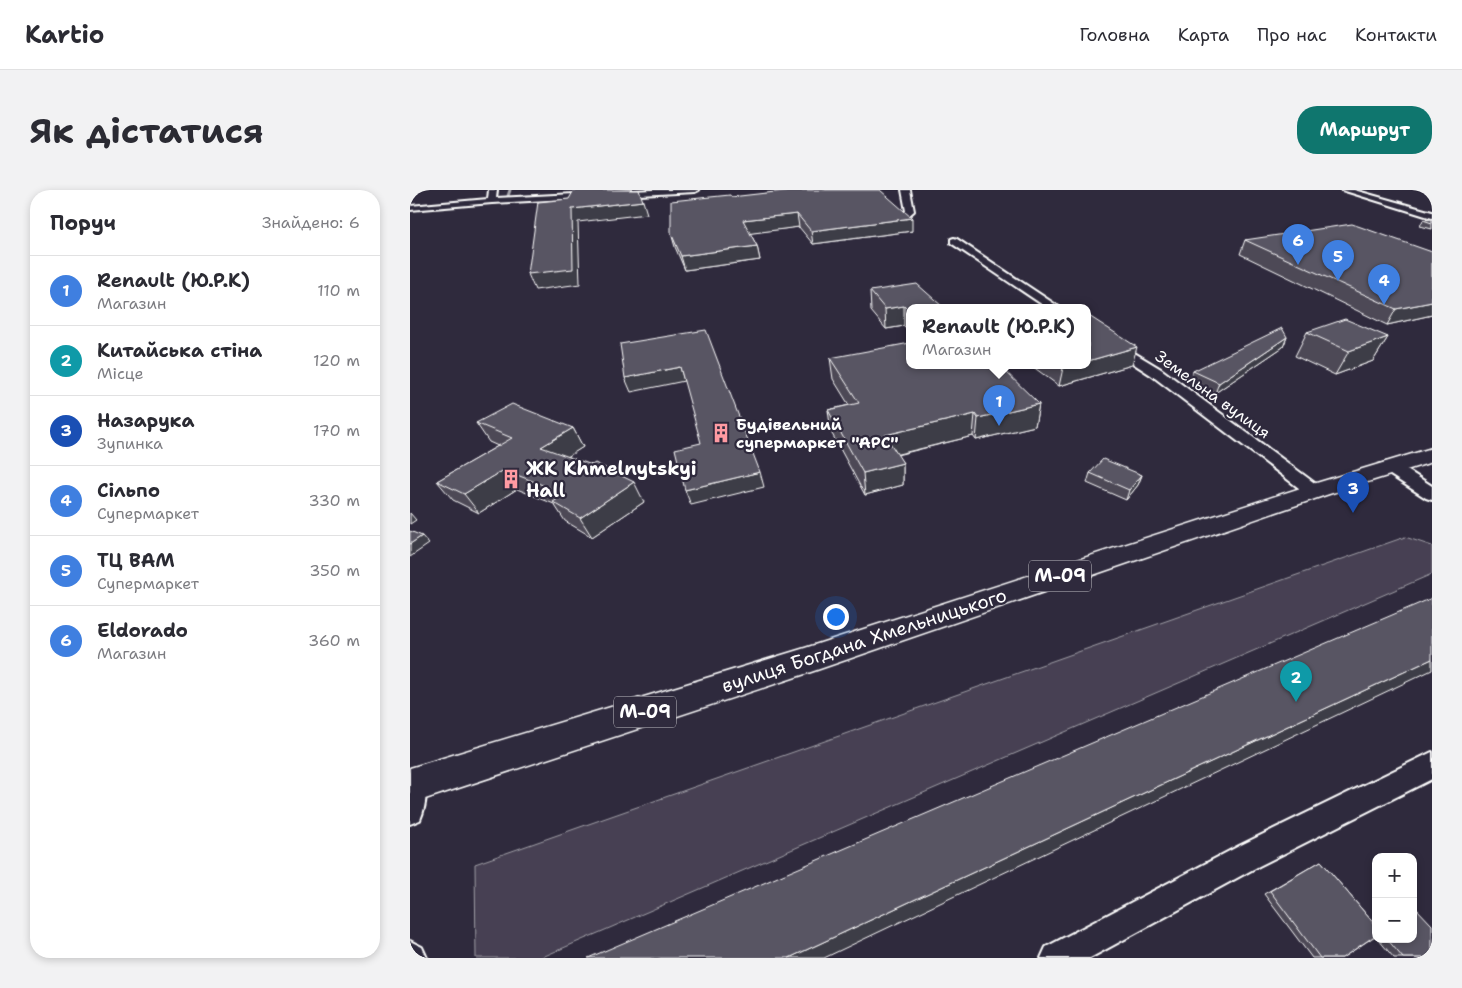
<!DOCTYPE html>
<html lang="uk">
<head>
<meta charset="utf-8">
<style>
	:root { --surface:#fff; --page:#f2f2f3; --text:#2b2b33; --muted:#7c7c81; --line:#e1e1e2; --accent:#0f766e }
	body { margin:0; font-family:"Shantell Sans",sans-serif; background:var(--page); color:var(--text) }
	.controls { position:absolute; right:15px; bottom:15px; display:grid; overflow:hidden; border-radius:10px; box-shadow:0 2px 8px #0003 }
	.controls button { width:45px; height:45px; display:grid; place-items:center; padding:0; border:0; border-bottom:1px solid var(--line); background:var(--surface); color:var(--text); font:25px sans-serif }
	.you { position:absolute; left:425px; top:426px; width:18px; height:18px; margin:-12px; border:4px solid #fff; border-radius:50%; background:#1a73e8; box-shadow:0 0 0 8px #1a73e833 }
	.badge { display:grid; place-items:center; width:32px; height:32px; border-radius:50%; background:var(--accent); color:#fff; font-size:16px; font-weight:700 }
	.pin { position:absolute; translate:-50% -41px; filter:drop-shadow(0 1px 2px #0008) }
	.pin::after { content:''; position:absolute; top:26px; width:18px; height:15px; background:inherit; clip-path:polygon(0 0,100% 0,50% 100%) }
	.popup { position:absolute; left:496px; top:114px; width:185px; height:65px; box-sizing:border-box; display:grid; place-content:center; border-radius:10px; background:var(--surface); filter:drop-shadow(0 1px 4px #0005); font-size:16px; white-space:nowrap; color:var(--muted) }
	.popup b { font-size:19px; color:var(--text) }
	.popup::after { content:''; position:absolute; left:50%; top:100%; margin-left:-10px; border:10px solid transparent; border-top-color:var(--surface) }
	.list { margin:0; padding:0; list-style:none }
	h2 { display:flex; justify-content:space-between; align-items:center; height:65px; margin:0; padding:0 20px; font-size:21px }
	h2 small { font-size:16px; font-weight:400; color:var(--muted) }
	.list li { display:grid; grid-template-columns:32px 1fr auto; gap:15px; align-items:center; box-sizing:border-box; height:70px; padding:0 20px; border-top:1px solid var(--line) }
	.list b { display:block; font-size:19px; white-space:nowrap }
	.list p { margin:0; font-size:16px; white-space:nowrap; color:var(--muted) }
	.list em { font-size:16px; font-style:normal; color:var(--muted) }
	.map { position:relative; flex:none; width:1022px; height:768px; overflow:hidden; border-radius:20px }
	header { display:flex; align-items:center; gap:30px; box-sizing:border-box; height:70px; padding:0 25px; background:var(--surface); border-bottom:1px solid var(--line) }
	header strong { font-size:24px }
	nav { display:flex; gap:28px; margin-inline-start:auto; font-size:18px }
	.intro { display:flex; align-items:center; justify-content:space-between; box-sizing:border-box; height:120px; padding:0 30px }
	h1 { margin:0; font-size:35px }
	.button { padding:12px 22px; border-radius:20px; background:var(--accent); color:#fff; font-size:18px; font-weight:700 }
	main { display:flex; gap:30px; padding:0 30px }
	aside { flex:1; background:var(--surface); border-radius:20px; box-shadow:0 2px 8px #0003 }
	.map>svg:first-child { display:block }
	.green { fill:#464152; stroke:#a2a0a8 }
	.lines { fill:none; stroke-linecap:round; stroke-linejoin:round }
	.stream { stroke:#a7a6ad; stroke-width:3 }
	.minor-casing { stroke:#fff; stroke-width:4 }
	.primary-casing { stroke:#fff; stroke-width:3 }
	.minor { fill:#2f2a3d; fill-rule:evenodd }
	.primary { fill:#2f2a3d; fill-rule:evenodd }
	.wall { fill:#4d4956; stroke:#fff }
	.shaded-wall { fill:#3e3c46; stroke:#fff }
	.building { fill:#595564; stroke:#fff }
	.labels { text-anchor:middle; stroke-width:4.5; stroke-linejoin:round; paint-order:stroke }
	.far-street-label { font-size:16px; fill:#fff; stroke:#2f2a3d }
	.far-poi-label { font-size:16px; font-weight:bold; fill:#fff; stroke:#2f2a3d; text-anchor:start }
	.shield { fill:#2f2a3d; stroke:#c1bfc5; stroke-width:1 }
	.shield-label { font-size:18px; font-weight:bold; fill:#fff }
	.poi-label { font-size:19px; font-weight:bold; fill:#fff; stroke:#2f2a3d; text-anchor:start }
	.street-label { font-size:19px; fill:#fff; stroke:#2f2a3d }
</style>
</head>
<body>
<header>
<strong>Kartio</strong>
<nav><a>Головна</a><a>Карта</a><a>Про нас</a><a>Контакти</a></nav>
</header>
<div class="intro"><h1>Як дістатися</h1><a class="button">Маршрут</a></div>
<main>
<aside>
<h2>Поруч<small>Знайдено: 6</small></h2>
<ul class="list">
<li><span class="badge" style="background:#3f7fe0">1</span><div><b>Renault (Ю.Р.К)</b><p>Магазин</p></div><em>110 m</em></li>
<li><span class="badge" style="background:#0f9aa8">2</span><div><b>Китайська стіна</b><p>Місце</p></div><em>120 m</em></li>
<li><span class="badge" style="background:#1a4fb4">3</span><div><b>Назарука</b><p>Зупинка</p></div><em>170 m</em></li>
<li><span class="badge" style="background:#3f7fe0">4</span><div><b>Сільпо</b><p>Супермаркет</p></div><em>330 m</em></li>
<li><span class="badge" style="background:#3f7fe0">5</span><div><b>ТЦ ВАМ</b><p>Супермаркет</p></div><em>350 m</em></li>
<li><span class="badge" style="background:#3f7fe0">6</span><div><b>Eldorado</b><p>Магазин</p></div><em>360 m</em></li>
</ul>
</aside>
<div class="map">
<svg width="1022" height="768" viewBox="0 0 1022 768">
	<rect width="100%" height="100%" fill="#2f2a3d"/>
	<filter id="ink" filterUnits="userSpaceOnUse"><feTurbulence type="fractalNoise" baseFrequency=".02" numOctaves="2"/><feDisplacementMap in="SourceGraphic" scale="10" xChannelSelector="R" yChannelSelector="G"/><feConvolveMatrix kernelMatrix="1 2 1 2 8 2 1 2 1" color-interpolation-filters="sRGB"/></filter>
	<g filter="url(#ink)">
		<path class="green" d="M995 347 1022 356V384L130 768H66L65 674Z"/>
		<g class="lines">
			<path class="stream" d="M98 6 100 0"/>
			<defs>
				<path id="minor" d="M79 0H87L86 8 242 0H289L285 2 82 13 0 20V16L78 9Z
					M492 0H500L504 21 496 28 492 25 496 21Z
					M932 0H944L1022 22V28Z
					M544 48 547 49 649 117H636L541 53V49Z
					M678 135 751 179 910 297 913 301 910 305 904 307 898 305 741 185 678 144Z
					M980 272 986 273 1022 296V310L1016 308 974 281 972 277 974 273Z
					M1022 562V589L849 676 680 768H631L636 757 829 656Z
					M3 582 12 586C18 600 16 616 10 630L0 634V583Z
					M0 751 12 757 17 768H0Z"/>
				<path id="primary" d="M1022 258V272L919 304 395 484 0 614V578L395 458 903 294Z"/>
			</defs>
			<use href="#minor" class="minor-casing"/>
			<use href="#primary" class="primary-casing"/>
			<use href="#minor" class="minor"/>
			<use href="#primary" class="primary"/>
		</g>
		<path class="wall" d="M321 7 502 41 403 54 389 37 340 43 347 56 350 70 275 80 265 57 261 43Z
			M1022 29V39L1010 36 1013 30Z
			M835 50 1022 62V125L977 135 830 64Z
			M460 101 500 117V142L494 136 476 139 461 121Z
			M897 142 978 147 963 171 925 185 885 166Z
			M877 147 873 157 805 203 779 191 783 181Z
			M420 168 629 214 625 236 566 250 563 246 487 265 493 273V295L455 305 421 242 418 220 439 215 423 189Z
			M622 175H722L649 196 622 176Z
			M66 233 163 238 173 257 158 266 234 312 182 347 155 331 144 314 107 299 69 323 43 310 27 291 88 256 79 252Z
			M680 283 732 285 728 295 716 310 677 293Z
			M911 671 966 736V747L965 746 932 768H902L854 704Z
			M1006 718 1022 768H984L968 749H1003V719Z"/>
		<path class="shaded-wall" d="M233 11 237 24 168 32 170 94 125 100 118 84 162 19Z
			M387 24 389 37 336 44 333 30Z
			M502 28V41L403 54 401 41Z
			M347 56 350 70 275 80 271 66Z
			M1022 112V125L977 135 986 119Z
			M494 116V136L476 139 475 119Z
			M877 147 873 157 805 203 809 193Z
			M978 147 963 171 925 185 939 161Z
			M727 157 722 175 649 196 653 178 665 175H678V171Z
			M270 177 274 191 221 202 215 188Z
			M629 214 625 236 566 250 568 228Z
			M565 224 563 246 476 267 475 245Z
			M163 238 173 257 143 276 131 257Z
			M493 273V295L455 305 453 283Z
			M94 280 107 299 69 323 54 304Z
			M350 282 354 297 281 315 275 300Z
			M732 285 728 295 716 310 719 300Z
			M224 292 234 312 182 347 170 328Z
			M0 323 6 330 0 334Z
			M12 346 19 354 0 367V354Z
			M1022 469V480L414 768H379Z"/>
		<path class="building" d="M164 0H229L233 11 162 19 163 79 118 84 128 12 159 9Z
			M383 0H470L502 28 401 41 387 24 333 30 347 56 271 66 261 43V11L320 5 321 7Z
			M1022 29V33L1013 30Z
			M942 34 1022 62V112L986 119 835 50Z
			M507 94 533 117H500V122L494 116 475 119 460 101Z
			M679 126 727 157 678 171V127Z
			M935 129 978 147 939 161 897 142Z
			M872 138 877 147 809 193 783 181Z
			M296 140 350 282 275 300 265 259 291 253 270 177 215 188 210 154Z
			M500 153V175H589L629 214 568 228 565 224 475 245 493 273 453 283 418 220 449 213 420 168Z
			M648 175H665L653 178Z
			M102 214 163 238 131 257 182 275 185 273 224 292 170 328 143 312 156 304 94 280 54 304 27 291 102 248 66 233Z
			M693 269 732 285 719 300 680 283Z
			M0 341 12 346 0 354Z
			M1022 408V469L379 768H178Z
			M911 671 966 736V745L932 768H910L860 701Z
			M1006 718 1022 735V768H993L977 749H1003V719Z"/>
	</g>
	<defs>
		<symbol id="building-bare" viewBox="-9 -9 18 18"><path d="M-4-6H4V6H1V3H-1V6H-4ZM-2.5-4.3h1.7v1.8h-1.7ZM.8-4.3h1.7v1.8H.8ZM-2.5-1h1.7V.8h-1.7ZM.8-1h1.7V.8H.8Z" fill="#ff9aa2" stroke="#2f2a3d" stroke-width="2.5" paint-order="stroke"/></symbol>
	</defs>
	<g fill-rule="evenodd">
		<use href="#building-bare" x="297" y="229" width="28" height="28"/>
		<use href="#building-bare" x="87" y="275" width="28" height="28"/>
	</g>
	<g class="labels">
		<g class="far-street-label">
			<text transform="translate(803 204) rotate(36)" y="6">Земельна вулиця</text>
		</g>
		<g class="far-poi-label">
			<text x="326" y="240">Будівельний<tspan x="326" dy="18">супермаркет "АРС"</tspan></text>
		</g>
		<g class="shield">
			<rect x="619" y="370.5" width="62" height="31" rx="4"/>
			<rect x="204" y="506.5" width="62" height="31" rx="4"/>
		</g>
		<g class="shield-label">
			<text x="650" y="392">М-09</text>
			<text x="235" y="528">М-09</text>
		</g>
		<g class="poi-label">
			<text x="116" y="285">ЖК Khmelnytskyi<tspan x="116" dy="22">Hall</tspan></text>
		</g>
		<g class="street-label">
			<text transform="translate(454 450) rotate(-18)" y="7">вулиця Богдана Хмельницького</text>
		</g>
	</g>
</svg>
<div class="controls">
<button>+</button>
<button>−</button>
</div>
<div class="you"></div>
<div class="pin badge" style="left:589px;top:236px;background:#3f7fe0">1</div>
<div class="popup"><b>Renault (Ю.Р.К)</b>Магазин</div>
<div class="pin badge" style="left:886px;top:512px;background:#0f9aa8">2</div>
<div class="pin badge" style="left:943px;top:323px;background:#1a4fb4">3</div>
<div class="pin badge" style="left:974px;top:115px;background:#3f7fe0">4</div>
<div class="pin badge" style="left:928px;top:91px;background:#3f7fe0">5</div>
<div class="pin badge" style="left:888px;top:75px;background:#3f7fe0">6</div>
</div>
</main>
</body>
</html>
